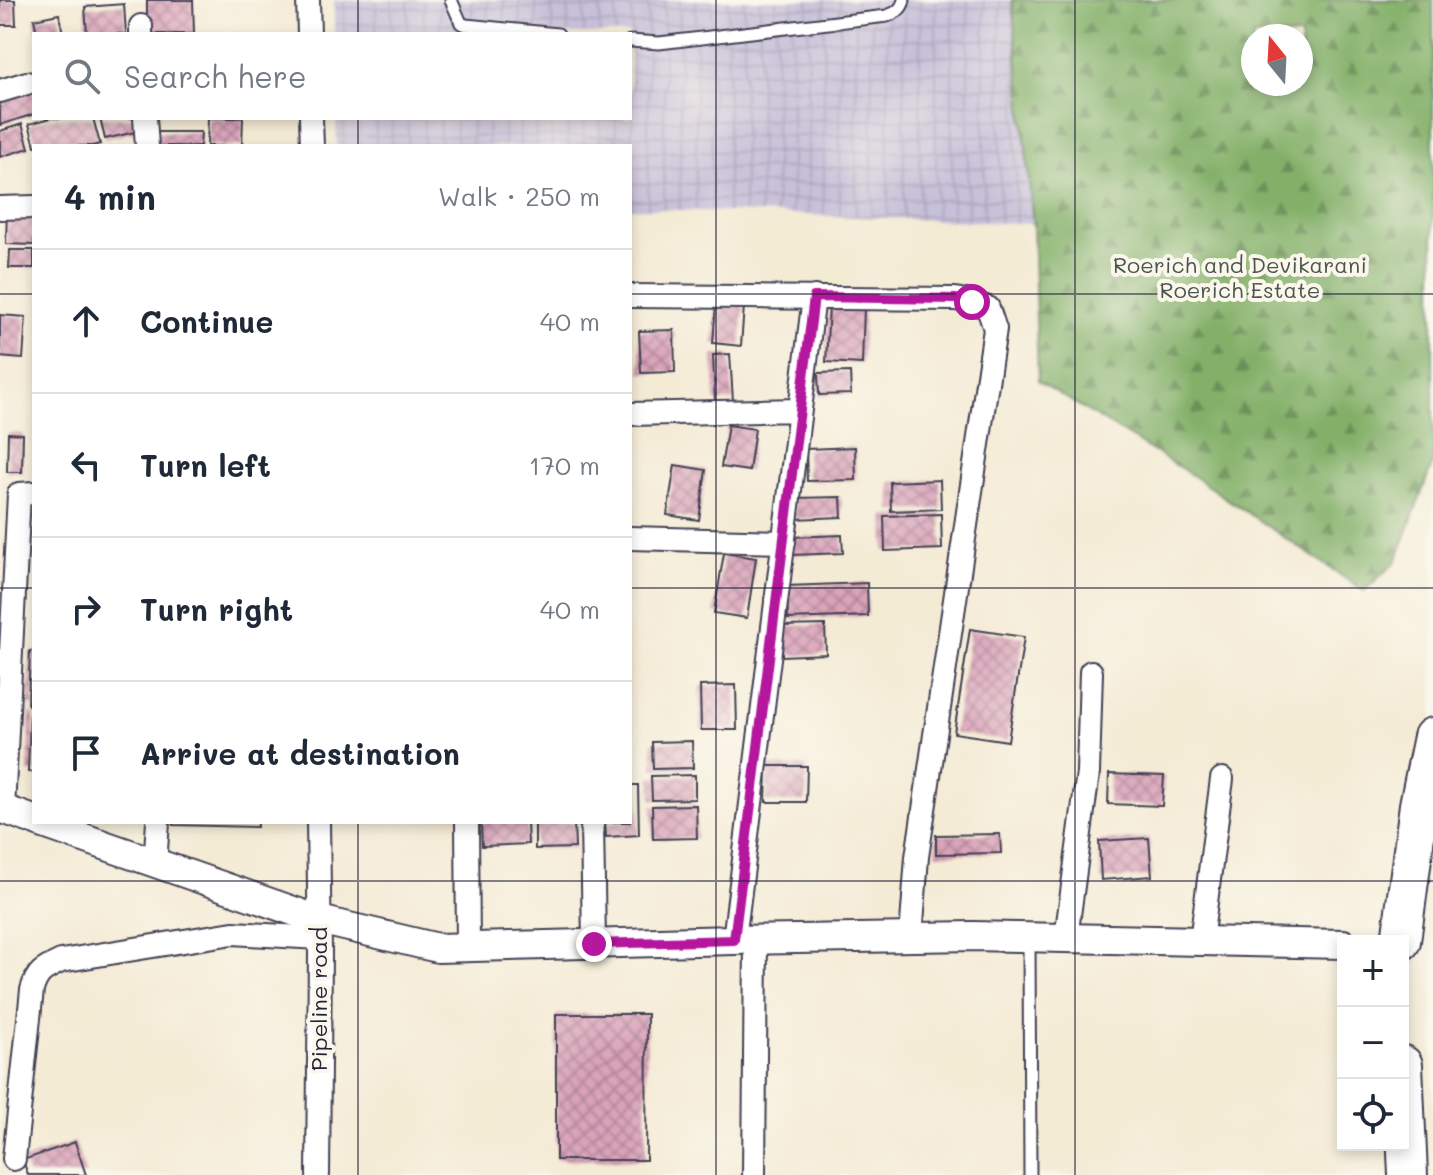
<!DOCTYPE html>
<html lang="en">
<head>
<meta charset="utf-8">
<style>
	:root { --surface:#fff; --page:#f2f2f3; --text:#1f2937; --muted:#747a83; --line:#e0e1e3 }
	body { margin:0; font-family:Mali,sans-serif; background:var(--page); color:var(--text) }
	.controls { position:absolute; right:24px; bottom:24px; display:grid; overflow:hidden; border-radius:0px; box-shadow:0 4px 12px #0003 }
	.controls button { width:72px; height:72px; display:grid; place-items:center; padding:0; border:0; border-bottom:2px solid var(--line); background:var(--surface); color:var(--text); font:40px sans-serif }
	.compass { position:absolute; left:1241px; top:24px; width:72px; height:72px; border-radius:50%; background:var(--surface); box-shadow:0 4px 12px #0003; rotate:342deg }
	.stop { position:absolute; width:24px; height:24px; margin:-18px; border:6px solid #b5179e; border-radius:50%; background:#fff }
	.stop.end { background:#b5179e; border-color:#fff; box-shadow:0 2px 8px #0008 }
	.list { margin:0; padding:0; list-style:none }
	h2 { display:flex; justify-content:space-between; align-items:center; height:104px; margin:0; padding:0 32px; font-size:34px }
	h2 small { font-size:26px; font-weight:400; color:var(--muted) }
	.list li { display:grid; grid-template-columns:52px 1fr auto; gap:24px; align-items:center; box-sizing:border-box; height:144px; padding:0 32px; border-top:2px solid var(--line) }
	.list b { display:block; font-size:30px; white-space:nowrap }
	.list em { font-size:26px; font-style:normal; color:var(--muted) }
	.icon { flex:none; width:44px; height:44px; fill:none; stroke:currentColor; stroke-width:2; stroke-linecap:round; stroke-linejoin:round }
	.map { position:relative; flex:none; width:1433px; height:1175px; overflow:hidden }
	.search { position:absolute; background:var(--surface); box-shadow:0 4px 12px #0003; left:32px; top:32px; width:600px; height:88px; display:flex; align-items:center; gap:20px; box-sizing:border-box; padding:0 28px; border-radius:0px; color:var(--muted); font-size:30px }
	.panel { position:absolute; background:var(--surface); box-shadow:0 4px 12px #0003; left:32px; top:144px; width:600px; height:680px; border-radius:0px }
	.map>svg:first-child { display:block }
	.industrial { fill:url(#industrial-grid) }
	.forest { fill:url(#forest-firs); stroke:#526952; stroke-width:2; fill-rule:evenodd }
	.building { fill:url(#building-cross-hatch) }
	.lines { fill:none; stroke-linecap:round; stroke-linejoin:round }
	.service-casing { stroke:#424052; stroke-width:15 }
	.minor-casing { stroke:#424052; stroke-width:26 }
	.tertiary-casing { stroke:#424052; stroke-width:32 }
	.trunk-casing { stroke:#424052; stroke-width:42 }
	.service { stroke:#fff; stroke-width:11 }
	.minor { stroke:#fff; stroke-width:22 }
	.tertiary { stroke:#fff; stroke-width:28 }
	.trunk { stroke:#fff; stroke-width:38 }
	.route { stroke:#b5179e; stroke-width:10 }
	.grid { fill:none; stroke:#22223b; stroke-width:2; stroke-opacity:0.55 }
	.labels { text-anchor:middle; stroke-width:8; stroke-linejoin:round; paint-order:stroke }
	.park-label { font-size:22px; fill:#49554e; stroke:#fbf7ec }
	.street-label { font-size:22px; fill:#22223b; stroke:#fbf7ec }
</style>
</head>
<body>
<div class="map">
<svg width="1433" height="1175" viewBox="0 0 1433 1175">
	<defs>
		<pattern id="industrial-grid" width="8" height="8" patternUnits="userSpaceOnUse" patternTransform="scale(2)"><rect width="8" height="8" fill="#c7c0d9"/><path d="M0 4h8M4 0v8" fill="none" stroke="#aba5bb"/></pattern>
		<pattern id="forest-firs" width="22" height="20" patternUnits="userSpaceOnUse" patternTransform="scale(2)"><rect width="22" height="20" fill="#83b069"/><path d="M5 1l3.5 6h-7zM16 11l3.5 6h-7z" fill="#6b8f58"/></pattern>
		<pattern id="building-cross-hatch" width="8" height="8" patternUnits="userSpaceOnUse" patternTransform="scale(2)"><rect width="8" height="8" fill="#daa3ba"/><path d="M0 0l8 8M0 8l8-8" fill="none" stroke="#b08498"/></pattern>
	</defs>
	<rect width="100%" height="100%" fill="#fbf7ec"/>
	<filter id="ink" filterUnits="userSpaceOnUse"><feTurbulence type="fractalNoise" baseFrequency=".0125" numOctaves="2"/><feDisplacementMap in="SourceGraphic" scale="16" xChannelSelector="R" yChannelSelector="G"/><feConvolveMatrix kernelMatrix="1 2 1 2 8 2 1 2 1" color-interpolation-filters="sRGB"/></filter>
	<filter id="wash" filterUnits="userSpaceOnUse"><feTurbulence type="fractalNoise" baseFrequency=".006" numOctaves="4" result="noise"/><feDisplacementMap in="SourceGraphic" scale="32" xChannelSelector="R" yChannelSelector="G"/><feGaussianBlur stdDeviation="1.8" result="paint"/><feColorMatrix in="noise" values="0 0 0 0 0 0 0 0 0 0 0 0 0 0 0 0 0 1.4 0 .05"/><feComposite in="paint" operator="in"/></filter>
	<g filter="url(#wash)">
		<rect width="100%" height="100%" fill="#f4ebd5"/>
		<path class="industrial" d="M334 0H1012L1033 224 630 208V146H337L336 118H630V34H334Z"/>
		<path class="forest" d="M1012 0H1433V462L1396 562 1364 591 1187 472 1038 381 1033 224ZM1253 36H1301V84H1253Z"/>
		<g id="blocks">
			<path class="building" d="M0 0H15L16 25H0Z
				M147 0H193L194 34H147Z
				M124 4 126 34H87L85 7Z
				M59 14 63 34H37L34 19Z
				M34 86V114L0 125V97Z
				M51 118H93L100 144 92 146H35L29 124Z
				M100 118H136L139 131 105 139Z
				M208 118H243L242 146H207Z
				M22 124 29 148 0 157V131Z
				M158 132H201L200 146H157Z
				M7 210 34 211V245L6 244Z
				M10 250H34V268H9Z
				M716 304 744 306 741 346 713 343Z
				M829 307 864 308 862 364 826 362Z
				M0 315 26 317 23 359 0 357Z
				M674 330 675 372 641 373 639 331Z
				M730 354 733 401 715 402 713 355Z
				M850 372 851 394 819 395 818 373Z
				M728 425 755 429 749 471 721 467Z
				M8 433 23 434 22 472H7Z
				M855 447 856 480 807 481 806 449Z
				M675 465 706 470 699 520 667 515Z
				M940 480 941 509 891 511 890 482Z
				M841 497 842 517 795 519 794 498Z
				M941 514 942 549 885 551 884 516Z
				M842 535 843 553 792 555V537Z
				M724 553 756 558 747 618 714 613Z
				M867 583 868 616 788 619 787 586Z
				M825 625 826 654 782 656V626Z
				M970 629 1024 637 1008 741 954 733Z
				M30 651H34V705H28Z
				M736 685 737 730H701L700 686Z
				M30 713 34 714V772H28Z
				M692 741 693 768 653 769 652 742Z
				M767 766H807L806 802H766Z
				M1109 774 1164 776 1162 806 1108 804Z
				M695 775V799L652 800 651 776Z
				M630 785H638L639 835 606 837 605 822H630Z
				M696 805 697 838 653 839 652 806Z
				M173 822H257V827L173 825Z
				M481 822H527L528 844 482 846Z
				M535 822H574L575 848 535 849Z
				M1000 834 1001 853 936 854V835Z
				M1149 838 1152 876 1101 880 1099 841Z
				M556 1014H647L646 1160H556Z
				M75 1142 86 1175H28L23 1160Z"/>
		</g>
	</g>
	<g filter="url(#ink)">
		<use href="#blocks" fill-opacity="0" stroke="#424052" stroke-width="2"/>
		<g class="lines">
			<defs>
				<path id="service" d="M451 0 461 23 466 25 558 34
					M630 41 659 43 887 16C895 13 902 10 904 0
					M1029 938 1030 1175"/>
				<path id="minor" d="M308 0 309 34
					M141 26V34
					M0 91 27 83
					M145 118 147 146
					M311 118 312 146
					M0 208 34 207
					M630 296 955 299 972 302 988 308 995 329 917 857 911 937
					M630 414 800 410
					M630 538 784 542
					M3 809 19 494 34 493
					M318 822 320 953 318 1175
					M467 822 468 947
					M592 822 594 944
					M155 864 158 822
					M1066 938 1088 773 1091 672
					M734 940 814 297
					M1201 941 1222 779
					M14 1159 32 990C37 972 44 969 61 961L233 933 319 938
					M754 1175 756 941"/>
				<path id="tertiary" d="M0 808 34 820
					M38 822 319 920 438 948 734 940 973 936 1343 944"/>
				<path id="trunk" d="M1401 941 1419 805 1433 737
					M1403 1065 1408 1175"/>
			</defs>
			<use href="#service" class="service-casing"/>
			<use href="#minor" class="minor-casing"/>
			<use href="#tertiary" class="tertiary-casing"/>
			<use href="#trunk" class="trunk-casing"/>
			<use href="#service" class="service"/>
			<use href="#minor" class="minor"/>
			<use href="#tertiary" class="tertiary"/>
			<use href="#trunk" class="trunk"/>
		</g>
	</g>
	<g class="lines" filter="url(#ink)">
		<path class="route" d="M594 944 734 940 814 297 955 299 972 302"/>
	</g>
	<path class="grid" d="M358 0V34M716 0V1175M1075 0V1175M358 118V146M0 294H34M630 294H1433M0 588H34M630 588H1433M358 822V1175M0 881H1433"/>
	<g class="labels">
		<g class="park-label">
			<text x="1240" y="273">Roerich and Devikarani<tspan x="1240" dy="25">Roerich Estate</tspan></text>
		</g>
		<g class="street-label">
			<text transform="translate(319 999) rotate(-90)" y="8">Pipeline road</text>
		</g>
	</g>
</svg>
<div class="controls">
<button>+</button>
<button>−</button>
<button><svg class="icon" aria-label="locate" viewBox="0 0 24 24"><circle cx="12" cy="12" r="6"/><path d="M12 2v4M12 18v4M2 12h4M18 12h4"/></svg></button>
</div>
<svg class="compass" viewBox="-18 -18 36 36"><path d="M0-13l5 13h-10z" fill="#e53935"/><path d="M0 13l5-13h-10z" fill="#747a83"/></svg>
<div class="stop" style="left:972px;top:302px"></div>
<div class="stop end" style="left:594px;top:944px"></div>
<div class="search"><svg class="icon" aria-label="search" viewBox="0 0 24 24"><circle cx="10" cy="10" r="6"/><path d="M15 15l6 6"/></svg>Search here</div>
<section class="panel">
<h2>4 min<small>Walk · 250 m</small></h2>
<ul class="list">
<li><svg class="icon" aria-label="ahead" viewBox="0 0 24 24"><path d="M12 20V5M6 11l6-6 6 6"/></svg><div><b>Continue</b></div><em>40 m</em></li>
<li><svg class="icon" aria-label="left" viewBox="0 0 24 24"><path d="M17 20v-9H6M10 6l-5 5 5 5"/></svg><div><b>Turn left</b></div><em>170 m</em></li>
<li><svg class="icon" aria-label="right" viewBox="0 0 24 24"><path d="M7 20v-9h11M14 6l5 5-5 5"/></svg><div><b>Turn right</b></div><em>40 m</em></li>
<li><svg class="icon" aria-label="arrive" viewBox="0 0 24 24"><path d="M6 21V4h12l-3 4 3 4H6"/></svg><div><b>Arrive at destination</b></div></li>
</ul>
</section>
</div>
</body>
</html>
